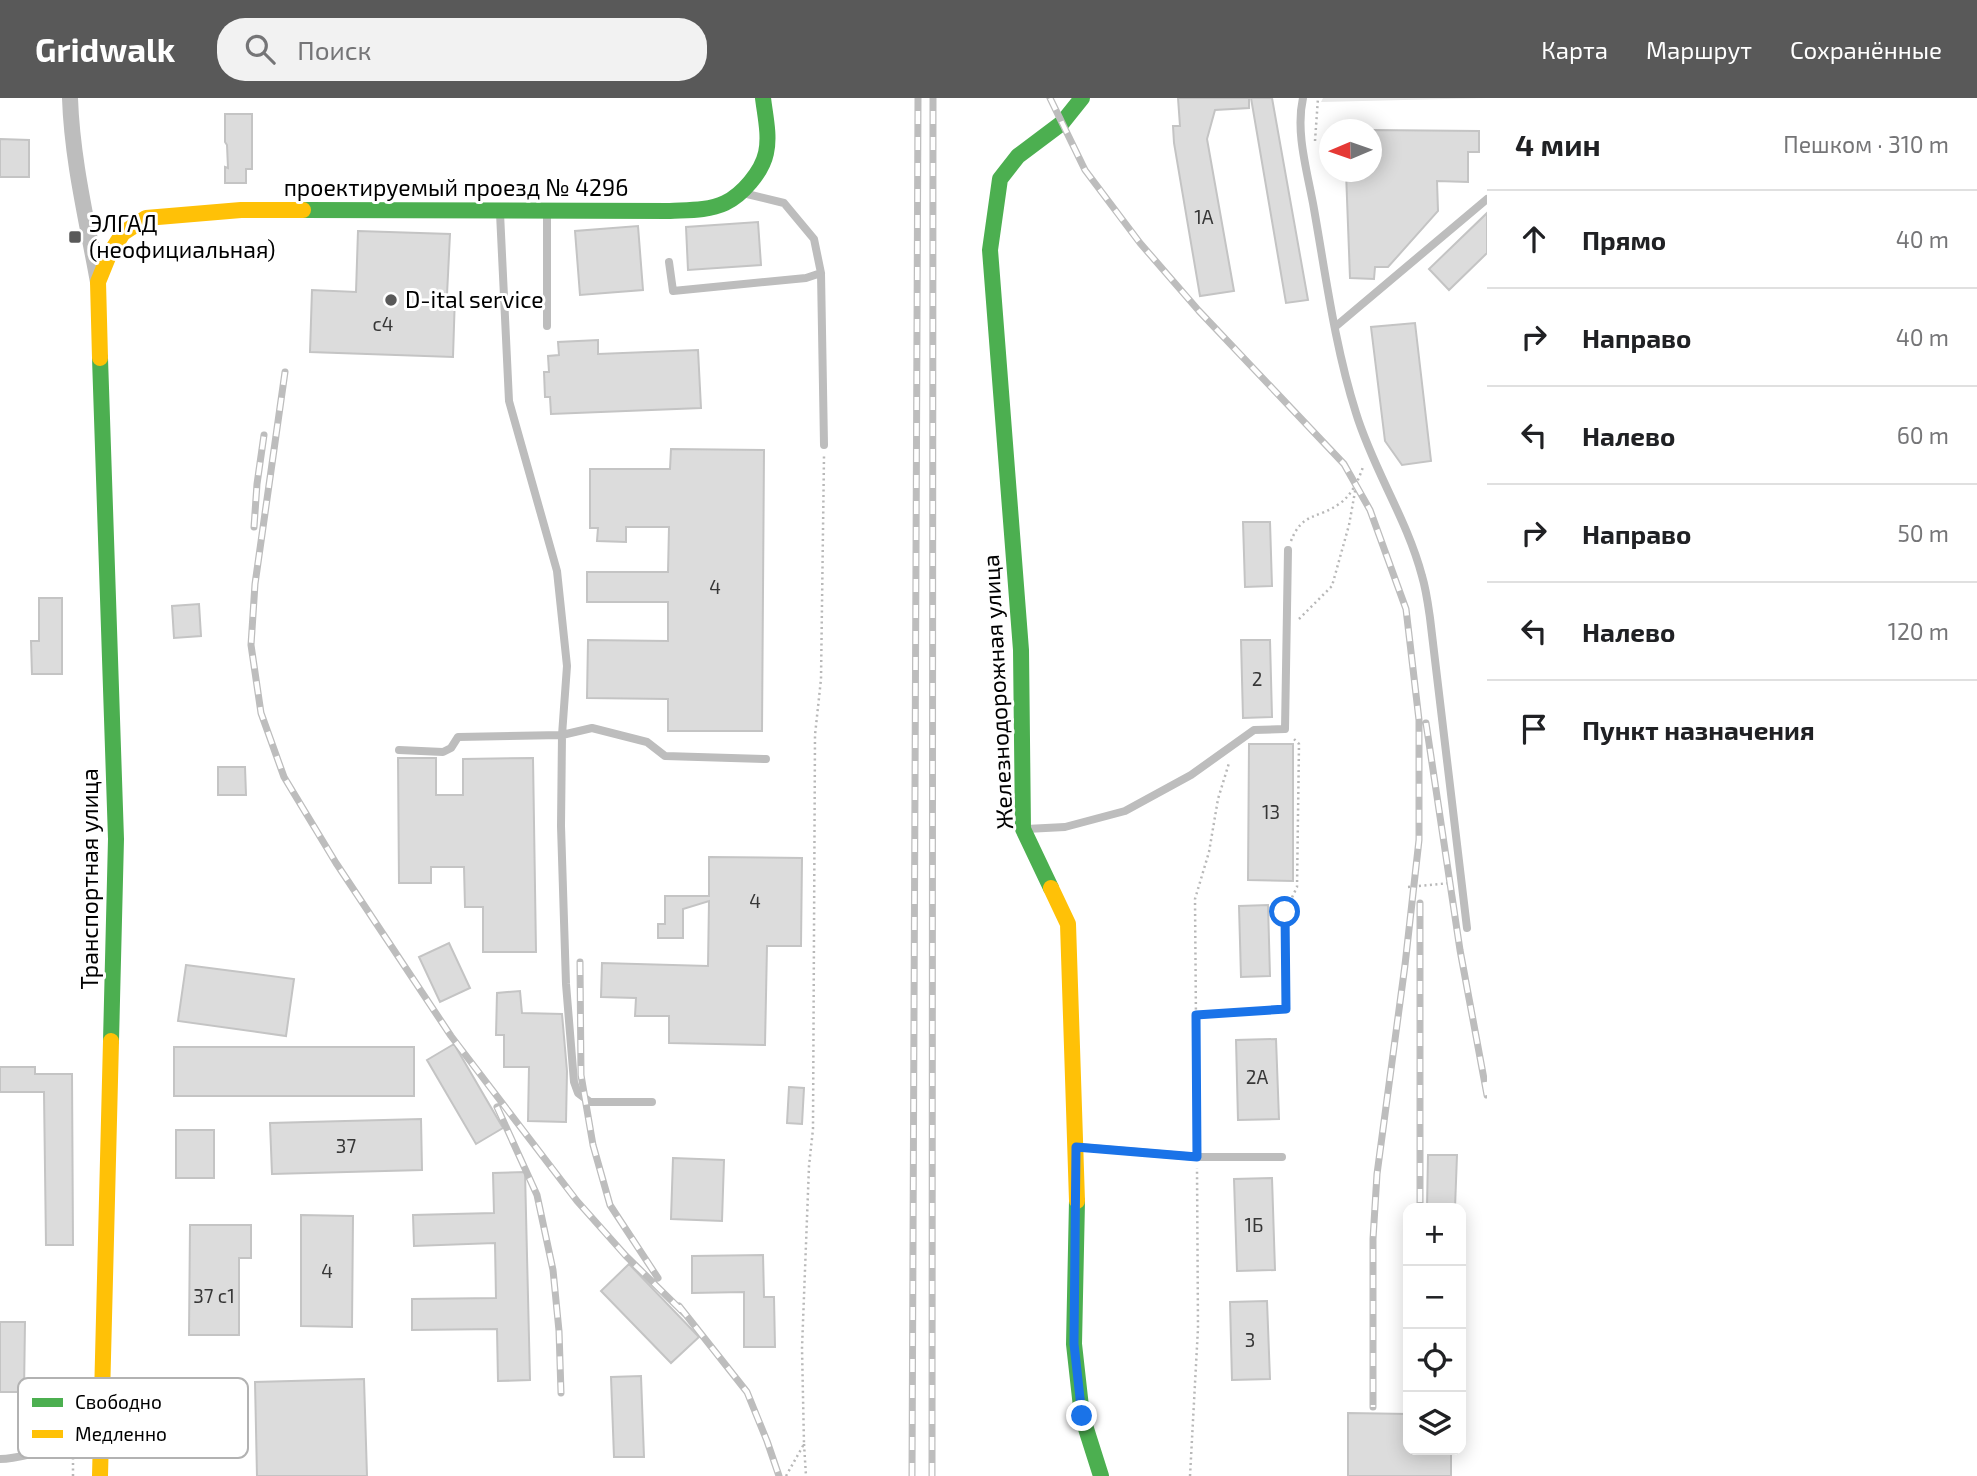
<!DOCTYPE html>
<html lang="ru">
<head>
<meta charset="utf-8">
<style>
	:root { --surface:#fff; --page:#f2f2f2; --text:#202124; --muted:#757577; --line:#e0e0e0; --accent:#595959 }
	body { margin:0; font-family:"Exo 2",sans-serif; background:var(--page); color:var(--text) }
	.controls { position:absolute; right:21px; bottom:21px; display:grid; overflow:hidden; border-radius:14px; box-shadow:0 4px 18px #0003 }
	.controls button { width:63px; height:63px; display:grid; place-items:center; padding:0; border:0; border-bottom:2px solid var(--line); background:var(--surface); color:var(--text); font:35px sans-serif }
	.compass { position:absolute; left:1319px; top:21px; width:63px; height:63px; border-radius:50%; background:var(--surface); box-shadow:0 4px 18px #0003; rotate:268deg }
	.stop { position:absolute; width:21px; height:21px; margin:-16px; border:5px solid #1a73e8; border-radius:50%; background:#fff }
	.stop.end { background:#1a73e8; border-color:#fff; box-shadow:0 2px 7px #0008 }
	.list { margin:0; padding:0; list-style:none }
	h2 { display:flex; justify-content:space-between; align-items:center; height:91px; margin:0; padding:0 28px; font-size:30px }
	h2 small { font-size:23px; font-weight:400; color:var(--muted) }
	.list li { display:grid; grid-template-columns:46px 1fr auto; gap:21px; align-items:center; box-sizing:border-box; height:98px; padding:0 28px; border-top:2px solid var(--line) }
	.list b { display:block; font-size:26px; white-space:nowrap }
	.list em { font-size:23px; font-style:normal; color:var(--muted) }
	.icon { flex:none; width:38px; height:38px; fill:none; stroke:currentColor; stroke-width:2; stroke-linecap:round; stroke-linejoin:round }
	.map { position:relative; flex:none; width:1487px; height:1378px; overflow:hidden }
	header { display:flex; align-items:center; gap:42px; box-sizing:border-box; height:98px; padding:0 35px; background:var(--accent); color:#fff }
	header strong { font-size:33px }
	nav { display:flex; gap:38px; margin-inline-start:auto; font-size:24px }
	.search { width:490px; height:63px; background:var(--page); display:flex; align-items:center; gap:18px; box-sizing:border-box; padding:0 24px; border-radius:28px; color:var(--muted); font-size:26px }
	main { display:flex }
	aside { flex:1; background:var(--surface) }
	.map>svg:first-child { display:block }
	.green { fill:#e9e9e9 }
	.building { fill:#dcdcdc; stroke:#c4c4c4; stroke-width:2 }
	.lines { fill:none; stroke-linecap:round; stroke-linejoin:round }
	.path { stroke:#b8b8b8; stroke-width:2.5; stroke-dasharray:2 3.5; stroke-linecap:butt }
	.lane { stroke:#bdbdbd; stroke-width:8 }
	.street { stroke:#bdbdbd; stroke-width:16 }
	.fast { stroke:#4caf50; stroke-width:16 }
	.slow { stroke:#ffc107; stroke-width:16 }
	.rail-casing { stroke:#bdbdbd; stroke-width:7 }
	.rail { stroke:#fff; stroke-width:4.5; stroke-dasharray:13; stroke-linecap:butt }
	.route { stroke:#1a73e8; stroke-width:9 }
	.poi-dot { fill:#595959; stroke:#fff; stroke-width:2.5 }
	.labels { text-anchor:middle; stroke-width:6; stroke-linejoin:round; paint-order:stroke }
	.number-label { font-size:19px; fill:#373737 }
	.street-label { font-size:23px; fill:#000; stroke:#fff }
	.poi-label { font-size:23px; fill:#000; stroke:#fff; text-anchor:start }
	.key { fill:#fff; stroke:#b2b2b2; stroke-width:2 }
	.key-label { font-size:19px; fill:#000 }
</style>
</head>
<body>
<header>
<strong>Gridwalk</strong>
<div class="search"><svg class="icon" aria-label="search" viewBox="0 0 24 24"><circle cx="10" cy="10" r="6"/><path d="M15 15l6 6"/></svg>Поиск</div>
<nav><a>Карта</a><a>Маршрут</a><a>Сохранённые</a></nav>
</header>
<main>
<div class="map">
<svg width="1487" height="1378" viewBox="0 0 1487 1378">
	<rect width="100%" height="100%" fill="#fff"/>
	<path class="green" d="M1323 0H1487L1321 4Z"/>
	<path class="building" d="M1178 0H1249V10L1215 12 1207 41 1234 193 1200 198 1174 45 1173 28H1180Z
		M1251 0H1272L1308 202 1286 205Z
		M225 16H252V71H246V85H225V69L228 70 227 47 225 44Z
		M1371 32 1479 33V54H1468V84L1437 83 1438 113 1388 169H1375L1374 181 1350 180 1346 74H1371Z
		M0 41 29 42V79H0Z
		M1487 115V155L1449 192 1429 171Z
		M758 124 761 167 688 172 686 129Z
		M638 128 643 192 580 197 575 133Z
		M358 133 450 136 447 197H455L453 259 310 254 312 192 356 194Z
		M1415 225 1431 363 1402 367 1385 343 1371 229Z
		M598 242V256L698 252 701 310 551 316 550 299H545L544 274H549L548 258 559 257 558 244Z
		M671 351 764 352 762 633H668V601L587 600 588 542 668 543V504H587V474H668L669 429H626V444L597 443 598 430H590V371H670Z
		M1243 424H1270L1272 488 1245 489Z
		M39 500H62V576H32L31 543H39Z
		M199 506 201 538 174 540 172 508Z
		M1241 542H1270L1272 619 1243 620Z
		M1249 646H1293V783L1248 782Z
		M398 660H436V697H463V661L533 660 536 854H483V809H465L464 769H431V785H399Z
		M218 669H245L246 697H218Z
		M709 759 802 760 801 848H767L765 947 669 945V918H635L636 900 601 899 602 865 708 868 709 803 683 811V840H658V826H665V798H709Z
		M1268 807 1270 878 1241 879 1239 808Z
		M449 845 470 890 440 904 419 859Z
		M186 867 294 881 286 938 178 923Z
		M520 893 522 915 562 916 567 973 566 1024 528 1023 529 969H504V937H496L497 895Z
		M1276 941 1279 1021 1238 1022 1236 942Z
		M454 946 503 1030 476 1046 427 962Z
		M174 949H414V998H174Z
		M0 969H35V976H72L73 1147H46L44 994H0Z
		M789 989 804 990 802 1026 787 1025Z
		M421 1021 422 1072 272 1076 270 1025Z
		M176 1032H214V1080H176Z
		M1428 1057H1457L1455 1110H1427Z
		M673 1060 724 1062 722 1123 671 1121Z
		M525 1074 530 1282 498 1283 497 1231 412 1232V1201L496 1200 495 1145 414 1148 413 1117 494 1115 493 1075Z
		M1272 1080 1275 1172 1237 1173 1234 1081Z
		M301 1117 353 1118 352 1229 301 1228Z
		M190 1127H251V1160H239V1237H189Z
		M763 1157 764 1199H774L775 1249H744V1194L692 1195V1158Z
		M629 1166 699 1239 671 1265 601 1193Z
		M1267 1203 1270 1281 1232 1282 1230 1204Z
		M0 1224H25L24 1294H0Z
		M641 1278 644 1359H614L611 1279Z
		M364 1281 367 1378H257L255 1284Z
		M1348 1315 1408 1316V1352H1451V1378H1348Z"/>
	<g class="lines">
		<path class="path" d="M1315 43 1318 0
			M1291 443C1302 414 1318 421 1339 406 1352 397 1358 383 1363 369
			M1299 521 1332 488 1349 427 1356 388
			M1408 789 1450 785
			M1196 917 1286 911 1285 814 1297 789 1299 646 1292 639
			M1197 1049 1195 801 1209 754 1218 701 1229 665
			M804 1346 806 1378
			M73 1378V1360
			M786 1378 804 1346 802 1250 809 1068 813 1031 815 637 821 581 824 358
			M1190 1378 1198 1230 1197 1070"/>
		<path class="lane" d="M1303 0C1295 35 1308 76 1314 111 1326 179 1335 249 1356 315 1373 371 1407 421 1422 478 1426 491 1428 506 1430 520L1467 830
			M743 95 784 105 814 141 821 175 824 347
			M500 115 509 303 557 473 567 568 562 637 561 728 566 886 574 984 578 995 590 1004H652
			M547 115V228
			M669 164 673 193 806 180 821 175
			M1335 229 1487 101
			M399 652 443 654 451 650 458 639 562 637 592 630 647 644 665 658 766 661
			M1026 731 1065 729 1125 713 1191 677 1254 632 1285 631 1288 452
			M1079 1049 1197 1059H1282
			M0 1361C15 1361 26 1357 40 1354 59 1349 78 1350 98 1350"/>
		<path class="street" d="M70 0C72 62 87 123 98 184"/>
		<path class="fast" d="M303 112 670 113C687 112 708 113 725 105 742 97 762 74 766 55 770 38 765 17 763 0
			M100 260 116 741 111 943
			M1051 790 1023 731 1021 552 990 152 1000 81 1018 58 1062 25 1082 0
			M1077 1103 1074 1246 1082 1318 1101 1378"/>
		<path class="slow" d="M100 260 98 184 109 157 123 135 146 120 241 112H303
			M1051 790 1068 826 1077 1103
			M100 1378 111 943"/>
		<defs>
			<path id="rail" d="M1050 0 1085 72 1140 145 1199 213 1344 366 1370 412 1406 511 1419 622V742L1405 867 1377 1076 1373 1141V1309
				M285 274 255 486 251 547 261 615 284 679 336 765 451 938 577 1103 626 1158 685 1216
				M254 429 257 386 264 337
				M1426 625 1460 852 1487 997
				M1420 805V1110
				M580 864 581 977 593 1047 610 1107 658 1180
				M497 1009 537 1097 553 1172 559 1233 561 1295
				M679 1208 747 1294 767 1343 779 1378
				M912 1378 918 0
				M932 1378 933 0"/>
		</defs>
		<use href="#rail" class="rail-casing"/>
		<use href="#rail" class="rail"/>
	</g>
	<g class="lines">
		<path class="route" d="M1082 1318 1074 1246 1076 1049 1197 1059 1196 917 1286 911 1285 814"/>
	</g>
	<g class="poi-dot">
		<rect x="68" y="132" width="14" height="14" rx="3.5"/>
		<circle cx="391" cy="202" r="7"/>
	</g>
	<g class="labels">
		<g class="number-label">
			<text x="1204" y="126">1А</text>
			<text x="383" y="233">с4</text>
			<text x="715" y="496">4</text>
			<text x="1257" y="588">2</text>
			<text x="1271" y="721">13</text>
			<text x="755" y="810">4</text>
			<text x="1257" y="986">2А</text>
			<text x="346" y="1055">37</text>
			<text x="1254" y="1134">1Б</text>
			<text x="327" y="1180">4</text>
			<text x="214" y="1205">37 с1</text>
			<text x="1250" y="1249">3</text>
		</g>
		<g class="street-label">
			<text x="456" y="98">проектируемый проезд № 4296</text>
			<text transform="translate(998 594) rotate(-93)" y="8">Железнодорожная улица</text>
			<text transform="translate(90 781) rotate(-90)" y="8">Транспортная улица</text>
		</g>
		<g class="poi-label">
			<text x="89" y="134">ЭЛГАД<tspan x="89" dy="26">(неофициальная)</tspan></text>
			<text x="405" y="210">D-ital service</text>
		</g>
	</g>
	<rect x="18" y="1280" width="230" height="80" rx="10" class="key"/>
	<rect x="32" y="1300" width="31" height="9" fill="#4caf50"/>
	<rect x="32" y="1332" width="31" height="8" fill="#ffc107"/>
	<g class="key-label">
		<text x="75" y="1311">Свободно</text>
		<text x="75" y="1343">Медленно</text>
	</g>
</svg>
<div class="controls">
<button>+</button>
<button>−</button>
<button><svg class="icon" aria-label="locate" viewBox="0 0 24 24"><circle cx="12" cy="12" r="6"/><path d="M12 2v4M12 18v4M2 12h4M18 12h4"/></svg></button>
<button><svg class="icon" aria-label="layers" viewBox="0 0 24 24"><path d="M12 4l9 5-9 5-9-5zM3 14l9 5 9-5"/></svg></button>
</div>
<svg class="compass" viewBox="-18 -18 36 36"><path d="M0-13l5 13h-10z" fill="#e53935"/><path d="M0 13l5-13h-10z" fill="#757577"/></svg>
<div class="stop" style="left:1285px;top:814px"></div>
<div class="stop end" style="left:1082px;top:1318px"></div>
</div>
<aside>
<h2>4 мин<small>Пешком · 310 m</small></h2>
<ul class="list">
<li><svg class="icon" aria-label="ahead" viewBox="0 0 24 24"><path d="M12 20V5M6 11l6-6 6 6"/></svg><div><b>Прямо</b></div><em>40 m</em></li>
<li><svg class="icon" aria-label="right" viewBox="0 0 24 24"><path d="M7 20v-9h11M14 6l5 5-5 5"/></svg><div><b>Направо</b></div><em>40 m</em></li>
<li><svg class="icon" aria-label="left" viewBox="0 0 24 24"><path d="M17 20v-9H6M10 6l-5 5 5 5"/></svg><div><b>Налево</b></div><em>60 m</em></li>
<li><svg class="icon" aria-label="right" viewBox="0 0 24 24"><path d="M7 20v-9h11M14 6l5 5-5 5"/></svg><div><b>Направо</b></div><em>50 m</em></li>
<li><svg class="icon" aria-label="left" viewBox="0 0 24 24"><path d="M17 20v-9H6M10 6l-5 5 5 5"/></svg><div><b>Налево</b></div><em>120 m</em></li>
<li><svg class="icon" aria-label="arrive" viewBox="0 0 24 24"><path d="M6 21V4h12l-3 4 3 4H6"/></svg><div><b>Пункт назначения</b></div></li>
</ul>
</aside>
</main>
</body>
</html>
